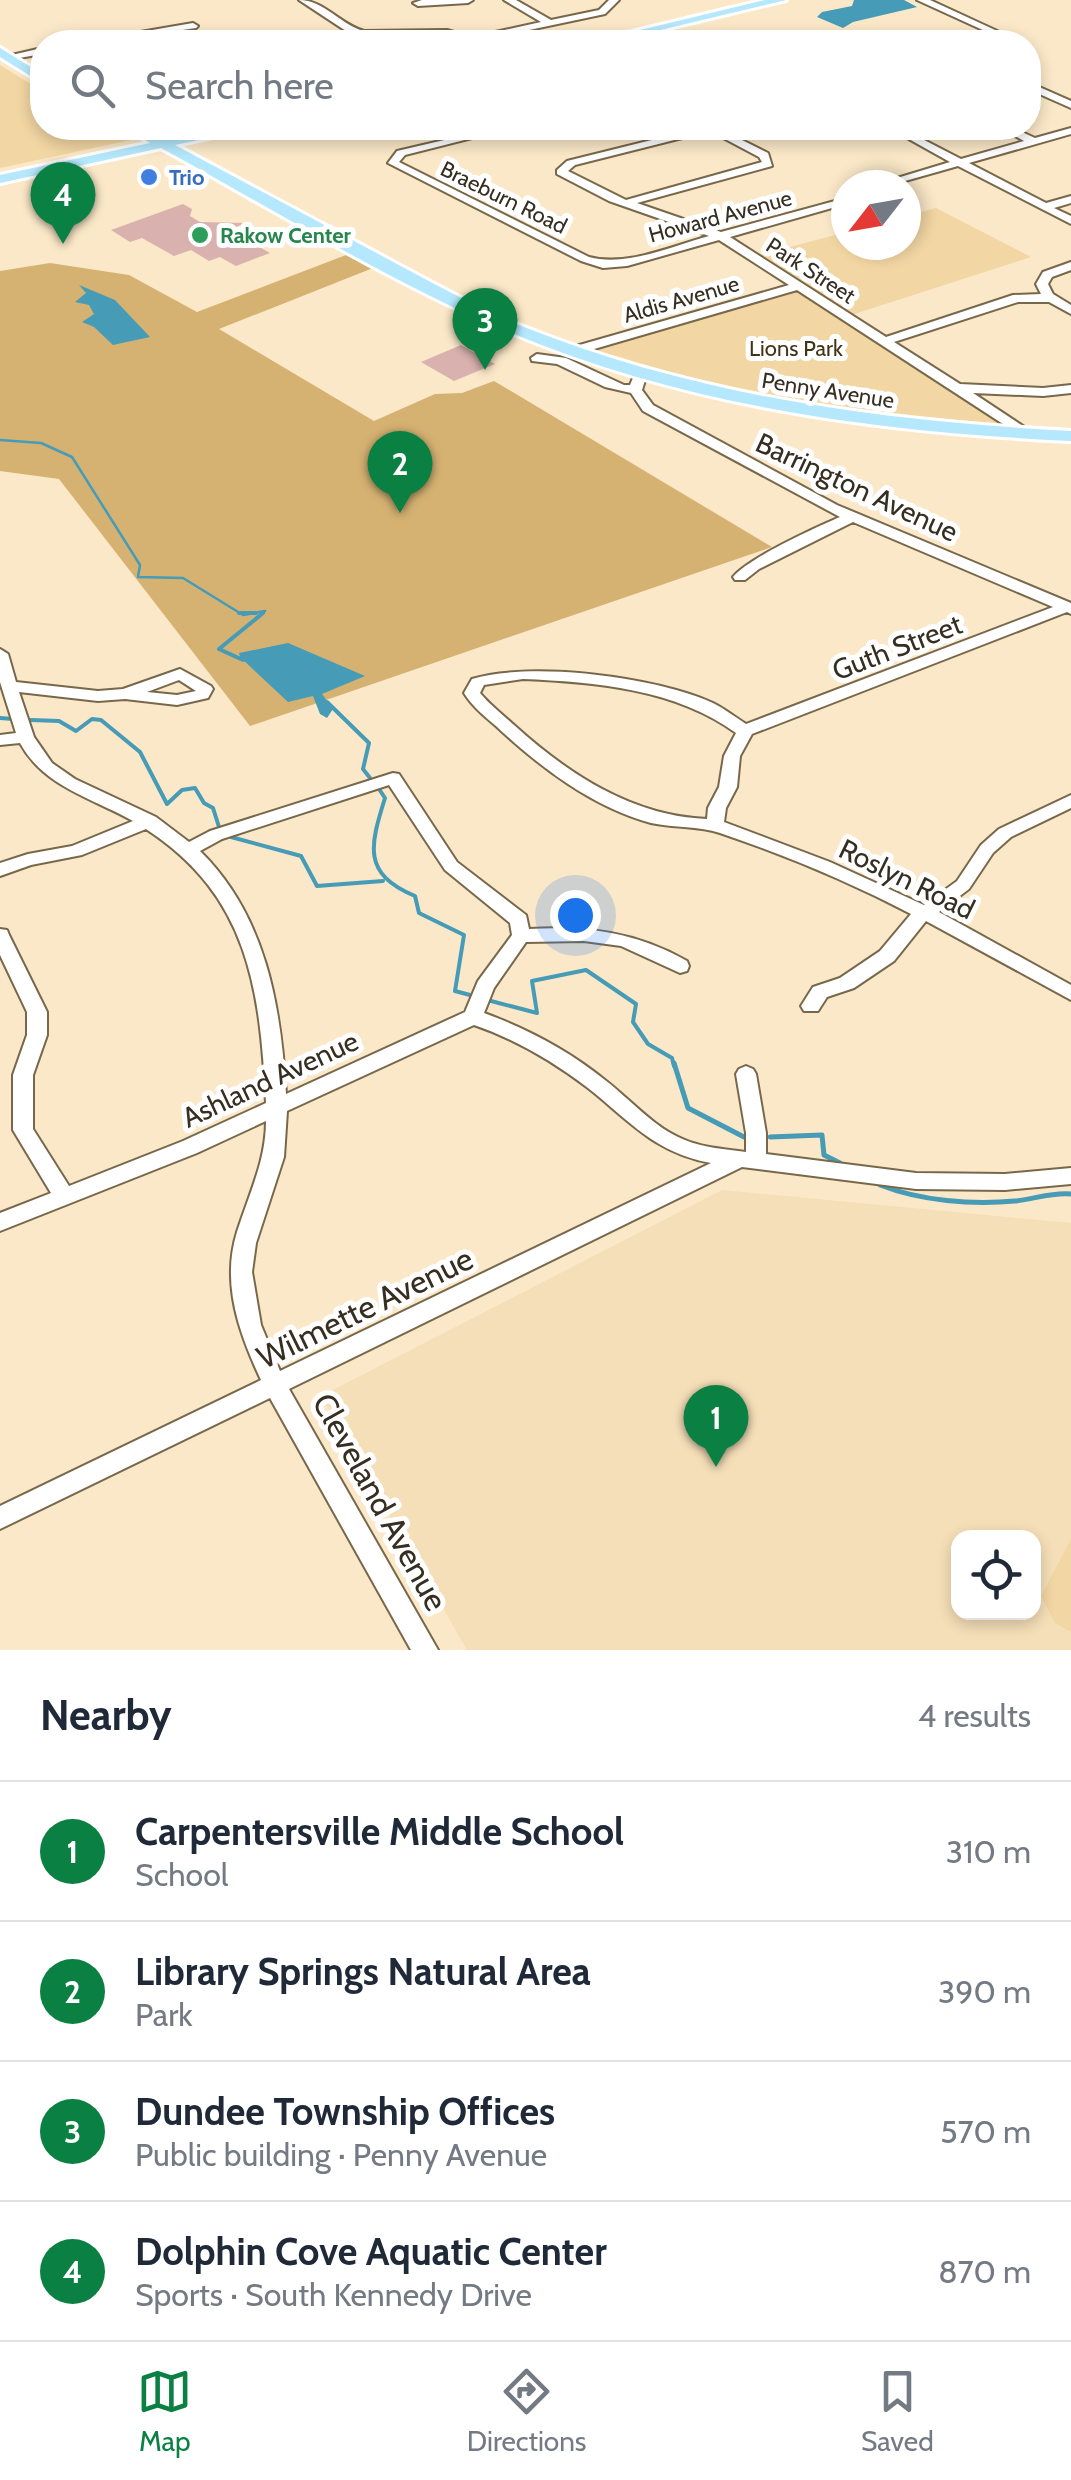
<!DOCTYPE html>
<html lang="en">
<head>
<meta charset="utf-8">
<style>
	:root { --surface:#fff; --page:#f2f2f3; --text:#1f2937; --muted:#747a83; --line:#e0e1e3; --accent:#0b8043 }
	body { margin:0; font-family:Cabin,sans-serif; background:var(--page); color:var(--text) }
	.controls { position:absolute; right:30px; bottom:30px; display:grid; overflow:hidden; border-radius:20px; box-shadow:0 5px 15px #0003 }
	.controls button { width:90px; height:90px; display:grid; place-items:center; padding:0; border:0; border-bottom:2px solid var(--line); background:var(--surface); color:var(--text); font:50px sans-serif }
	.compass { position:absolute; left:831px; top:170px; width:90px; height:90px; border-radius:50%; background:var(--surface); box-shadow:0 5px 15px #0003; rotate:239deg }
	.you { position:absolute; left:575px; top:915px; width:35px; height:35px; margin:-25px; border:8px solid #fff; border-radius:50%; background:#1a73e8; box-shadow:0 0 0 15px #1a73e833 }
	.badge { display:grid; place-items:center; width:65px; height:65px; border-radius:50%; background:var(--accent); color:#fff; font-size:32px; font-weight:700 }
	.pin { position:absolute; translate:-50% -82px; filter:drop-shadow(0 2px 5px #0008) }
	.pin::after { content:''; position:absolute; top:52px; width:35px; height:30px; background:inherit; clip-path:polygon(0 0,100% 0,50% 100%) }
	.list { margin:0; padding:0; list-style:none }
	h2 { display:flex; justify-content:space-between; align-items:center; height:130px; margin:0; padding:0 40px; font-size:42px }
	h2 small { font-size:32px; font-weight:400; color:var(--muted) }
	.list li { display:grid; grid-template-columns:65px 1fr auto; gap:30px; align-items:center; box-sizing:border-box; height:140px; padding:0 40px; border-top:2px solid var(--line) }
	.list b { display:block; font-size:38px; white-space:nowrap }
	.list p { margin:0; font-size:32px; white-space:nowrap; color:var(--muted) }
	.list em { font-size:32px; font-style:normal; color:var(--muted) }
	.icon { flex:none; width:55px; height:55px; fill:none; stroke:currentColor; stroke-width:2; stroke-linecap:round; stroke-linejoin:round }
	.map { position:relative; flex:none; width:1071px; height:1650px; overflow:hidden }
	.search { position:absolute; background:var(--surface); box-shadow:0 5px 15px #0003; left:30px; right:30px; top:30px; height:110px; display:flex; align-items:center; gap:25px; box-sizing:border-box; padding:0 35px; border-radius:40px; color:var(--muted); font-size:38px }
	.sheet { height:690px; background:var(--surface) }
	nav { display:flex; justify-content:space-around; align-items:center; box-sizing:border-box; height:140px; border-top:2px solid var(--line); background:var(--surface); font-size:28px; color:var(--muted) }
	nav a { display:grid; justify-items:center; gap:5px }
	nav .on { color:var(--accent) }
	.map>svg:first-child { display:block }
	.built { fill:#f5dfb8; fill-rule:evenodd }
	.green { fill:#f2d6a3 }
	.forest { fill:#d5b272 }
	.water { fill:#469bb7 }
	.lines { fill:none; stroke-linecap:round; stroke-linejoin:round }
	.stream-far2 { stroke:#469bb7; stroke-width:2.5 }
	.stream-far1 { stroke:#469bb7; stroke-width:4 }
	.stream { stroke:#469bb7; stroke-width:5 }
	.building { fill:#d9b1ae }
	.minor-casing { stroke:#78684b; stroke-width:4 }
	.major-casing { stroke:#fff; stroke-width:6 }
	.minor { fill:#fff; fill-rule:evenodd }
	.major { fill:#b5e8fc; fill-rule:evenodd }
	.shop-dot { fill:#3f7fe0; stroke:#fff; stroke-width:4 }
	.leisure-dot { fill:#2e9e5b; stroke:#fff; stroke-width:4 }
	.labels { text-anchor:middle; stroke-width:10; stroke-linejoin:round; paint-order:stroke }
	.far-shop-label { font-size:22px; font-weight:bold; fill:#366cbe; stroke:#fff; text-anchor:start }
	.far-street-label { font-size:22px; fill:#352e21; stroke:#fff }
	.far-leisure-label { font-size:22px; font-weight:bold; fill:#27864d; stroke:#fff; text-anchor:start }
	.far-park-label { font-size:22px; fill:#433417; stroke:#fff }
	.street-label { font-size:28px; fill:#352e21; stroke:#fff }
	.near-street-label { font-size:32px; fill:#352e21; stroke:#fff }
</style>
</head>
<body>
<div class="map">
<svg width="1071" height="1650" viewBox="0 0 1071 1650">
	<rect width="100%" height="100%" fill="#fbe8c8"/>
	<path class="built" d="M722 1190 1071 1223V1650H467L321 1396ZM958 1538H1034V1612H958Z"/>
	<path class="green" d="M0 65 42 91V128H108L131 140 0 168Z
		M936 208 1031 257 842 318 1002 422 998 426C887 429 759 402 652 370 634 365 610 361 595 351L807 287 760 255 846 232V245H906V216Z
		M1071 1539V1632L1055 1623 1041 1596Z"/>
	<path class="forest" d="M346 255 373 268 219 329 374 421 435 394 462 393 494 381 772 547 250 726 59 479 0 471V271L50 263 129 275 197 312Z"/>
	<path class="water" d="M854 0H904L917 7 853 22 843 28 817 17 822 12 852 6Z
		M79 285 115 300 150 337 113 345 94 327 82 322 94 314 89 305 75 302 86 293Z
		M288 643 365 676 322 694 333 709 327 718 320 714 313 696 288 702 240 657 239 653Z"/>
	<g class="lines">
		<path class="stream-far2" d="M0 440 41 443 72 457 140 565 138 577 183 578 243 615 265 611 260 615"/>
		<path class="stream-far1" d="M239 613H256
			M243 660 219 649 263 613
			M327 702 369 743 363 769 370 778
			M0 718 13 719
			M31 720 59 721 76 731 92 719 101 720 140 752 167 804 182 790 195 788 204 803 213 808 219 827
			M379 789 385 798C370 846 362 874 415 896L419 913 464 935 455 991 470 995
			M231 837 301 856 317 886 383 881
			M491 1001 537 1013 532 981 586 970 636 1004 633 1022 648 1044 672 1058 674 1066"/>
		<path class="stream" d="M674 1063 688 1108 744 1137
			M770 1137 822 1135 824 1155 840 1163
			M880 1185C921 1201 972 1205 1015 1201 1035 1199 1052 1192 1071 1194"/>
	</g>
	<path class="building" d="M183 204 192 209 190 216 200 222 245 223 229 230 270 253 236 266 220 257 209 261 191 250 174 256 142 238 130 242 111 230Z
		M461 345 495 364 454 381 421 362Z"/>
	<g class="lines">
		<defs>
			<path id="minor" d="M299 0C324 0 341 25 364 31L447 30 472 37 541 22 504 0H516L551 20 599 10 609 0H619L605 14 482 40V42H469L447 36 364 37 349 33Z
				M422 0H473L468 3 418 6 413 3Z
				M917 0H930L1021 42H1009Z
				M193 23 198 26 196 28 103 42H82Z
				M651 28H657L683 42H672L651 32Z
				M861 38 864 39 866 42H857Z
				M42 48V54L8 60 3 57Z
				M1028 82 1071 101V108L1028 89Z
				M496 128H512L405 155 399 162 589 257C627 267 672 246 709 236L609 201 557 174V170L567 161 700 128H718L768 153 772 166 637 203 721 232 846 198V204L730 237 886 337 1013 295 1041 294 1036 284 1043 272 1071 262V270L1052 277 1048 284 1053 294 1071 305V314L1049 302H1018L894 342 960 384 1043 388 1071 385V393L1043 396 973 393 1035 434 1028 438 1023 437 797 290 577 354H569V348L789 285 719 240 627 266 603 268 581 261 388 163 397 151ZM710 131 759 157 762 162 626 200 568 171 575 165Z
				M889 128H901L961 159 1024 141 1001 128H1013L1035 138 1071 128V134L969 163 1046 203 1071 196V203L1054 208 1071 216V224L958 166 891 185H874L950 162Z
				M537 354 566 358 624 385H630L636 371H646L647 374 642 390 653 405 837 505 1071 603V614L1067 612 752 734 740 756 737 787 726 808 724 822 830 862 924 905 957 881 981 845 999 829 1071 795V808L1011 837 993 853 969 889 939 912 1071 985V1000L926 921 894 961 854 988 827 997 818 1011H804L801 1006 813 987 840 978 880 951 911 914C850 882 785 855 720 833 699 826 674 828 651 823 592 807 540 767 496 726 484 716 472 706 464 693L472 679C531 661 656 677 713 703 725 709 735 717 746 724L1053 607 853 522 759 569 745 580H735L733 577C747 559 816 527 840 517L643 411 631 393 605 387 557 364 532 361 531 358ZM523 679C595 682 676 689 736 733L724 756 719 787 708 808 707 819C632 816 568 774 514 725 503 715 490 705 480 693L484 685Z
				M0 649 8 654 16 682 98 691 123 689 180 669 211 686 213 689 208 698 177 705 125 699 98 701 19 692 34 737 52 763 75 779 156 817 189 842 210 831 393 773 399 774 457 862 526 915 529 929C587 926 636 932 687 961L689 966 687 971 680 973 621 946 584 941 526 942 494 988 484 1013C528 1029 569 1051 605 1080 631 1100 654 1128 685 1140 704 1148 726 1149 746 1152V1133L736 1074 739 1069 746 1066 753 1069 756 1074 766 1133V1154L916 1173 1005 1174 1071 1168V1184L1005 1190 916 1189 742 1167 289 1389 438 1650H411L270 1398 0 1529V1506L261 1380C239 1333 221 1283 237 1232 249 1194 266 1161 266 1121L197 1153 0 1231V1213L51 1193 13 1130V1075L27 1035V1012L0 955V929L7 930 9 935 47 1012V1035L33 1075V1129L69 1186 183 1141 266 1103C260 989 249 896 146 829L82 855 31 865 0 876V863L28 854 72 846 133 821C92 798 44 787 20 743L0 745V735L16 733 0 682ZM179 680 196 691 177 695 147 692ZM389 785 445 870 510 923 512 935 478 981 465 1012 286 1094C281 1006 266 916 200 851L222 839ZM474 1025C515 1039 554 1062 588 1088 631 1122 655 1153 711 1163L280 1371 261 1325 252 1272 256 1243 284 1157 287 1111Z"/>
			<path id="major" d="M765 0H786L610 42H590Z
				M0 48 42 74V83L0 57Z
				M126 128H142L164 139 220 128H242L241 131 175 145C244 182 313 219 382 256 429 281 475 307 524 327 700 397 883 421 1071 431V441C879 432 688 407 509 332 389 282 275 210 161 148L0 183V175L150 143Z"/>
		</defs>
		<use href="#minor" class="minor-casing"/>
		<use href="#major" class="major-casing"/>
		<use href="#minor" class="minor"/>
		<use href="#major" class="major"/>
	</g>
	<circle class="shop-dot" cx="149" cy="177" r="10"/>
	<circle class="leisure-dot" cx="200" cy="235" r="10"/>
	<g class="labels">
		<g class="far-shop-label">
			<text x="169" y="185">Trio</text>
		</g>
		<g class="far-street-label">
			<text transform="translate(504 197) rotate(26)" y="8">Braeburn Road</text>
			<text transform="translate(720 216) rotate(-15)" y="8">Howard Avenue</text>
			<text transform="translate(811 270) rotate(33)" y="8">Park Street</text>
			<text transform="translate(681 299) rotate(-16)" y="8">Aldis Avenue</text>
			<text transform="translate(828 390) rotate(9)" y="8">Penny Avenue</text>
		</g>
		<g class="far-leisure-label">
			<text x="220" y="243">Rakow Center</text>
		</g>
		<g class="far-park-label">
			<text x="796" y="356">Lions Park</text>
		</g>
		<g class="street-label">
			<text transform="translate(857 487) rotate(25)" y="10">Barrington Avenue</text>
			<text transform="translate(897 647) rotate(-21)" y="10">Guth Street</text>
			<text transform="translate(907 879) rotate(26)" y="10">Roslyn Road</text>
			<text transform="translate(270 1079) rotate(-25)" y="10">Ashland Avenue</text>
		</g>
		<g class="near-street-label">
			<text transform="translate(365 1308) rotate(-26)" y="11">Wilmette Avenue</text>
			<text transform="translate(380 1502) rotate(61)" y="11">Cleveland Avenue</text>
		</g>
	</g>
</svg>
<div class="controls">
<button><svg class="icon" aria-label="locate" viewBox="0 0 24 24"><circle cx="12" cy="12" r="6"/><path d="M12 2v4M12 18v4M2 12h4M18 12h4"/></svg></button>
</div>
<svg class="compass" viewBox="-18 -18 36 36"><path d="M0-13l5 13h-10z" fill="#e53935"/><path d="M0 13l5-13h-10z" fill="#747a83"/></svg>
<div class="you"></div>
<div class="pin badge" style="left:716px;top:1467px">1</div>
<div class="pin badge" style="left:400px;top:513px">2</div>
<div class="pin badge" style="left:485px;top:370px">3</div>
<div class="pin badge" style="left:63px;top:244px">4</div>
<div class="search"><svg class="icon" aria-label="search" viewBox="0 0 24 24"><circle cx="10" cy="10" r="6"/><path d="M15 15l6 6"/></svg>Search here</div>
</div>
<section class="sheet">
<h2>Nearby<small>4 results</small></h2>
<ul class="list">
<li><span class="badge">1</span><div><b>Carpentersville Middle School</b><p>School</p></div><em>310 m</em></li>
<li><span class="badge">2</span><div><b>Library Springs Natural Area</b><p>Park</p></div><em>390 m</em></li>
<li><span class="badge">3</span><div><b>Dundee Township Offices</b><p>Public building · Penny Avenue</p></div><em>570 m</em></li>
<li><span class="badge">4</span><div><b>Dolphin Cove Aquatic Center</b><p>Sports · South Kennedy Drive</p></div><em>870 m</em></li>
</ul>
</section>
<nav>
<a class="on"><svg class="icon" aria-label="map" viewBox="0 0 24 24"><path d="M3 6l6-2 6 2 6-2v14l-6 2-6-2-6 2zM9 4v14M15 6v14"/></svg>Map</a>
<a><svg class="icon" aria-label="directions" viewBox="0 0 24 24"><path d="M12 3l9 9-9 9-9-9zM9 14v-3h6M13 9l2 2-2 2"/></svg>Directions</a>
<a><svg class="icon" aria-label="saved" viewBox="0 0 24 24"><path d="M7 4h10v16l-5-4-5 4z"/></svg>Saved</a>
</nav>
</body>
</html>
